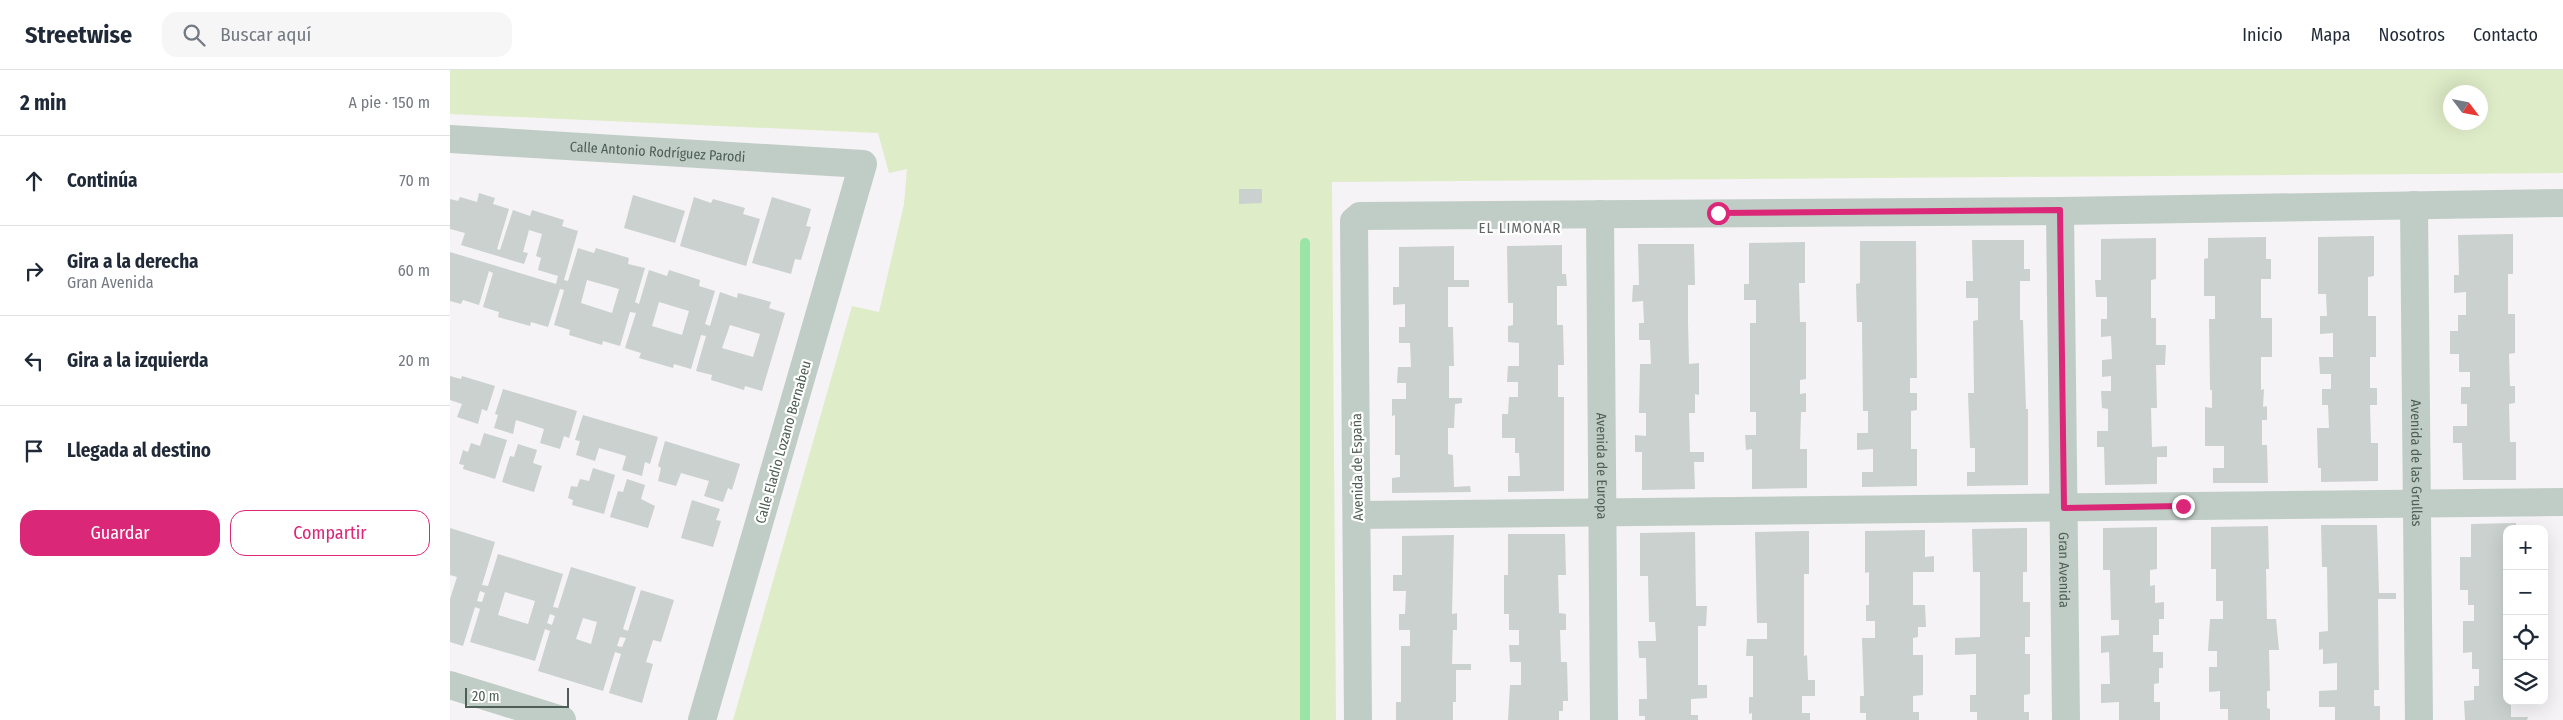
<!DOCTYPE html>
<html lang="es">
<head>
<meta charset="utf-8">
<style>
	:root { --surface:#fff; --page:#f6f6f7; --text:#1f2937; --muted:#747a83; --line:#e0e1e3; --accent:#db2777 }
	body { margin:0; font-family:"Fira Sans Condensed",sans-serif; background:var(--page); color:var(--text) }
	.controls { position:absolute; right:15px; bottom:15px; display:grid; overflow:hidden; border-radius:10px; box-shadow:0 5px 20px #0002 }
	.controls button { width:45px; height:45px; display:grid; place-items:center; padding:0; border:0; border-bottom:1px solid var(--line); background:var(--surface); color:var(--text); font:25px sans-serif }
	.compass { position:absolute; left:1993px; top:15px; width:45px; height:45px; border-radius:50%; background:var(--surface); box-shadow:0 5px 20px #0002; rotate:122deg }
	.scale { position:absolute; left:15px; bottom:12px; width:104px; box-sizing:border-box; padding-left:5px; border:2px solid #4c5e55; border-top:0; font-size:14px; line-height:18px; white-space:nowrap; color:#4c5e55; -webkit-text-stroke:4px #fff; paint-order:stroke }
	.stop { position:absolute; width:15px; height:15px; margin:-11px; border:4px solid #db2777; border-radius:50%; background:#fff }
	.stop.end { background:#db2777; border-color:#fff; box-shadow:0 1px 5px #0008 }
	.list { margin:0; padding:0; list-style:none }
	h2 { display:flex; justify-content:space-between; align-items:center; height:65px; margin:0; padding:0 20px; font-size:21px }
	h2 small { font-size:16px; font-weight:400; color:var(--muted) }
	.list li { display:grid; grid-template-columns:32px 1fr auto; gap:15px; align-items:center; box-sizing:border-box; height:90px; padding:0 20px; border-top:1px solid var(--line) }
	.list b { display:block; font-size:19px; white-space:nowrap }
	.list p { margin:0; font-size:16px; white-space:nowrap; color:var(--muted) }
	.list em { font-size:16px; font-style:normal; color:var(--muted) }
	.actions { display:flex; gap:10px; padding:15px 20px }
	.actions a { flex:1; padding:11px 0; border:1px solid var(--accent); border-radius:15px; text-align:center; font-size:18px; color:var(--accent) }
	.actions .main { background:var(--accent); color:#fff }
	.icon { flex:none; width:28px; height:28px; fill:none; stroke:currentColor; stroke-width:2; stroke-linecap:round; stroke-linejoin:round }
	.map { position:relative; flex:none; width:2113px; height:650px; overflow:hidden }
	header { display:flex; align-items:center; gap:30px; box-sizing:border-box; height:70px; padding:0 25px; background:var(--surface); border-bottom:1px solid var(--line) }
	header strong { font-size:24px }
	nav { display:flex; gap:28px; margin-inline-start:auto; font-size:18px }
	.search { width:350px; height:45px; background:var(--page); display:flex; align-items:center; gap:12px; box-sizing:border-box; padding:0 18px; border-radius:15px; color:var(--muted); font-size:19px }
	main { display:flex }
	aside { flex:1; background:var(--surface) }
	.map>svg:first-child { display:block }
	.green { fill:#dfecc8; fill-rule:evenodd }
	.lines { fill:none; stroke-linecap:round; stroke-linejoin:round }
	.stream { stroke:#9ae4a8; stroke-width:10 }
	.building { fill:#cad1cf; fill-rule:evenodd }
	.street { stroke:#c0cdc6; stroke-width:28 }
	.route { stroke:#db2777; stroke-width:6 }
	.labels { text-anchor:middle; stroke-width:4.5; stroke-linejoin:round; paint-order:stroke }
	.street-label { font-size:14px; fill:#4c5e55; stroke:#fff }
	.neighbourhood-label { font-size:15px; letter-spacing:1px; fill:#606764; stroke:#fff }
</style>
</head>
<body>
<header>
<strong>Streetwise</strong>
<div class="search"><svg class="icon" aria-label="search" viewBox="0 0 24 24"><circle cx="10" cy="10" r="6"/><path d="M15 15l6 6"/></svg>Buscar aquí</div>
<nav><a>Inicio</a><a>Mapa</a><a>Nosotros</a><a>Contacto</a></nav>
</header>
<main>
<aside>
<h2>2 min<small>A pie · 150 m</small></h2>
<ul class="list">
<li><svg class="icon" aria-label="ahead" viewBox="0 0 24 24"><path d="M12 20V5M6 11l6-6 6 6"/></svg><div><b>Continúa</b></div><em>70 m</em></li>
<li><svg class="icon" aria-label="right" viewBox="0 0 24 24"><path d="M7 20v-9h11M14 6l5 5-5 5"/></svg><div><b>Gira a la derecha</b><p>Gran Avenida</p></div><em>60 m</em></li>
<li><svg class="icon" aria-label="left" viewBox="0 0 24 24"><path d="M17 20v-9H6M10 6l-5 5 5 5"/></svg><div><b>Gira a la izquierda</b></div><em>20 m</em></li>
<li><svg class="icon" aria-label="arrive" viewBox="0 0 24 24"><path d="M6 21V4h12l-3 4 3 4H6"/></svg><div><b>Llegada al destino</b></div></li>
</ul>
<div class="actions"><a class="main">Guardar</a><a>Compartir</a></div>
</aside>
<div class="map">
<svg width="2113" height="650" viewBox="0 0 2113 650">
	<rect width="100%" height="100%" fill="#f5f3f5"/>
	<path class="green" d="M0 0H2113V103L882 112 886 650H283L402 236 429 242 454 134 457 99 439 103 428 63 0 44ZM2000 22H2030V52H2000Z"/>
	<g class="lines">
		<path class="stream" d="M855 650V173"/>
	</g>
	<path class="building" d="M789 119H812V133L789 134Z
		M29 123 45 128 43 134 59 139 47 179 50 180 63 140 80 146 82 140 114 150 112 156 128 161 114 210 118 211 128 178 144 183 146 178 179 188 178 194 195 198 185 232 189 234 199 200 217 206 219 200 250 210 249 216 265 221 255 254 260 256 270 222 287 228 288 223 321 232 319 238 335 243 312 321 295 316 294 320 261 310 262 305 246 301 256 266 251 265 241 299 224 294 223 298 189 288 191 283 175 278 186 243 180 242 170 276 153 271 152 275 119 265 120 260 104 255 114 220 110 219 98 257 81 252 80 256 48 247 49 242 33 237 43 203 39 201 29 235 13 230 11 234 0 231V182L106 214 108 206 88 200 91 188 86 186 92 164 79 160 73 182 78 183 74 194 11 175 15 163 0 159V129L8 131 10 127 27 132ZM137 210 169 219 162 243 131 233ZM209 232 239 241 232 265 202 256ZM280 255 310 264 303 287 272 278Z
		M183 125 235 141 225 173 174 158Z
		M244 127 261 133 263 129 295 138 293 144 310 149 296 196 230 176Z
		M322 127 361 139 356 156 361 157 351 190 345 189 341 204 302 193Z
		M2063 164V204H2058V244H2065V283L2059 284 2060 316H2065V333L2059 334 2060 372H2066V410H2013L2012 373H2003V356H2017V334H2011V317H2020V302H2009V284H2000V261H2008V245H2016V222L2004 223V205H2009L2008 165Z
		M1924 166V206L1918 207V246H1926V287H1920V318H1927V335H1920L1921 373H1928V411L1871 412V398H1868L1867 358H1879L1878 335H1872V319H1881V304H1870L1869 287H1883V263L1870 264V246H1877L1876 224H1868V167Z
		M1816 167V189H1821V209H1811V248H1822V287H1811V320L1814 319 1813 337 1817 336V350H1812V375H1817L1818 413H1763V398H1774V376H1755V337L1762 338V320H1760L1759 249H1765V226H1754V189L1758 188V168Z
		M1706 168V209L1701 210V248H1706V275H1716L1715 295H1706L1707 338H1701L1702 377 1717 376V387H1707V414L1655 415 1654 377H1647V361H1658V339L1652 338 1651 321H1661V306L1652 307V290L1662 289 1661 266 1651 267V249H1657V227H1646L1645 210H1651V169Z
		M1522 170H1574V199H1580V211H1570V250H1573L1576 339H1578V415L1517 416V402H1525V378H1520L1518 323H1524L1523 251 1528 250V228H1516V211H1523Z
		M1410 171H1466L1467 308H1460V323H1467V340L1461 341V379H1467V416L1412 417V402H1423V379L1407 380V363H1418V341H1413L1412 252H1407L1406 214 1410 213Z
		M1355 172V213H1349L1350 252H1356V309L1350 310V324L1356 323V342H1351L1350 379H1357V418L1302 419V379L1296 380 1295 365H1306V342H1300V253H1306V230H1294V214H1299V173Z
		M1188 174H1244L1245 215H1238V253L1239 294 1249 293V325L1245 324V343H1239L1240 382H1254V392H1244L1245 419 1192 420V382H1185V365L1196 366V343H1189L1190 294H1201L1200 270H1189V253H1194L1193 231 1182 232 1183 215H1189Z
		M1112 175V204H1116L1117 216H1107V255H1113L1114 295H1108V327H1114V421L1058 422V406H1070L1069 383H1065V368H1052V344H1058L1059 327H1068V312H1057L1058 296H1069V273L1058 272V256L1063 255V233H1058L1057 176Z
		M1004 176V210H1019V217H998V257H1003L1004 296H999V328H1012V333L1005 334 1004 358H998V384L1003 385 1004 417 1020 416 1021 422 942 423V408L950 407V385H945V345L942 346V329H956V313H947L948 297H961L960 273H949V257H955V234L943 235V217H949V177Z
		M0 306 11 309 12 306 45 316 37 341 32 339 28 354 7 347 12 334 0 330Z
		M53 319 127 341 119 368 114 366 110 379 90 373 94 359 66 350 63 364 44 358 48 345 45 344Z
		M133 345 208 367 200 394 195 392 192 406 172 400 176 386 149 378 145 391 126 385 130 371 125 370Z
		M34 363 57 370 45 409 13 399 14 395 9 394 13 380 18 382 21 373 30 376Z
		M215 371 290 394 282 420 278 418 273 432 254 426 259 411 231 403 226 416 208 411 211 398 208 396Z
		M68 374 87 380 83 393 92 396 84 422 52 412 60 386 64 387Z
		M143 398 165 405 154 444 122 435 123 430 118 428 121 416 127 417 130 409 139 411Z
		M177 409 195 415 191 429 205 436 198 458 160 447 168 421 173 422Z
		M242 430 270 439 266 450 271 451 263 477 231 468Z
		M2066 453V459H2057V631H2061V647H2078L2077 650H2015L2014 631 2024 630V616H2029V599H2022V582L2013 583V551H2024V535H2018V520H2010V487H2021V454Z
		M1871 455H1927L1929 523H1946V529H1928L1929 620H1924V636H1930V650H1885V637H1869V621L1887 620V593L1873 594V579L1869 580V562L1878 561 1877 497H1872Z
		M1818 456 1819 499H1816L1817 549H1826L1829 580H1819L1820 621H1817V638L1820 639V650H1778V639H1770V621L1759 622V597H1767V581H1758L1760 549H1773V531H1766V499H1761V457Z
		M1707 457V499L1700 500V516L1705 515V533L1714 532V549H1709V565H1703V582H1713V598H1709V613L1704 614V632H1710V650H1669V632L1651 633V614H1660L1659 582 1651 583V566L1669 565V550H1661L1660 500H1653V458Z
		M0 458 45 472 32 515 38 516 48 484 113 504 103 537 108 538 121 497 186 517 173 559 178 561 191 520 224 530 211 572 203 570 196 592 203 594 192 633 159 623 171 584 165 582 153 621 88 601 100 561 95 559 85 591 20 572 30 539 25 537 13 576 0 572V529L7 507 0 505ZM30 521 35 523 32 532 27 531ZM55 522 85 531 78 554 48 545ZM100 544 105 546 102 555 97 553ZM133 548 147 552 141 574 126 569ZM170 567 176 568 172 577 167 576Z
		M1577 458V502H1573V532H1580V567H1575V584H1580V624L1574 625V642H1579V650H1527V642H1520V625H1526V584L1505 585V568L1530 567V502H1523L1522 459Z
		M1475 460V487L1484 486V502H1463V535H1475L1476 557H1468V567L1463 568V585H1473V625L1463 626V642H1469V650H1416V643H1410V626H1414L1412 568H1425V551H1416V535H1419V502L1415 503V461Z
		M1359 461V504H1354V586L1357 585 1358 610H1365V626H1352V643H1360V650H1302V643L1299 644V627H1303V586H1296L1297 569H1317V553H1307L1305 462Z
		M1245 462 1246 536H1257L1256 556H1248V615H1257V628L1241 629V645H1248V650H1195V646H1189V629H1197L1196 588H1189L1188 571H1206L1205 552H1199L1198 506H1190V463Z
		M1058 464H1115L1116 505H1108L1109 543 1116 544V560H1110L1111 592H1117L1118 631H1113V641H1109V650H1058L1060 615H1071V592H1060L1059 575H1069V560H1059V544H1054V505H1058Z
		M1004 465 1002 544 1007 543V560H1003L1002 594H1021V600H1006V632H1003V650H946V632H951V576H960V560H949V544H955L956 521H943V505H952V466Z"/>
	<g class="lines">
		<g class="street">
			<path id="s1" d="M0 69 413 94 252 650"/>
			<path id="s2" d="M1964 135 1969 650"/>
			<path id="s3" d="M1610 141 1616 650"/>
			<path id="s4" d="M1150 144 1154 650"/>
			<path d="M907 445 2113 432"/>
			<path d="M0 615 112 650"/>
			<path d="M908 650 904 151 910 146 1610 141 2113 133"/>
		</g>
	</g>
	<g class="lines">
		<path class="route" d="M1268 143 1610 140 1614 438 1733 436"/>
	</g>
	<g class="labels">
		<g class="street-label">
			<text dy="5" stroke="none"><textPath href="#s1" startOffset="208">Calle Antonio Rodríguez Parodi</textPath></text>
			<text transform="translate(333 372) rotate(-74)" y="5">Calle Eladio Lozano Bernabeu</text>
			<text dy="5" stroke="none"><textPath href="#s2" startOffset="258">Avenida de las Grullas</textPath></text>
			<text transform="translate(907 397) rotate(-91)" y="5">Avenida de España</text>
			<text dy="5" stroke="none"><textPath href="#s4" startOffset="252">Avenida de Europa</textPath></text>
			<text dy="5" stroke="none"><textPath href="#s3" startOffset="359">Gran Avenida</textPath></text>
		</g>
		<g class="neighbourhood-label">
			<text x="1070" y="163">EL LIMONAR</text>
		</g>
	</g>
</svg>
<div class="controls">
<button>+</button>
<button>−</button>
<button><svg class="icon" aria-label="locate" viewBox="0 0 24 24"><circle cx="12" cy="12" r="6"/><path d="M12 2v4M12 18v4M2 12h4M18 12h4"/></svg></button>
<button><svg class="icon" aria-label="layers" viewBox="0 0 24 24"><path d="M12 4l9 5-9 5-9-5zM3 14l9 5 9-5"/></svg></button>
</div>
<svg class="compass" viewBox="-18 -18 36 36"><path d="M0-13l5 13h-10z" fill="#e53935"/><path d="M0 13l5-13h-10z" fill="#747a83"/></svg>
<div class="scale">20 m</div>
<div class="stop" style="left:1268px;top:143px"></div>
<div class="stop end" style="left:1733px;top:436px"></div>
</div>
</main>
</body>
</html>
